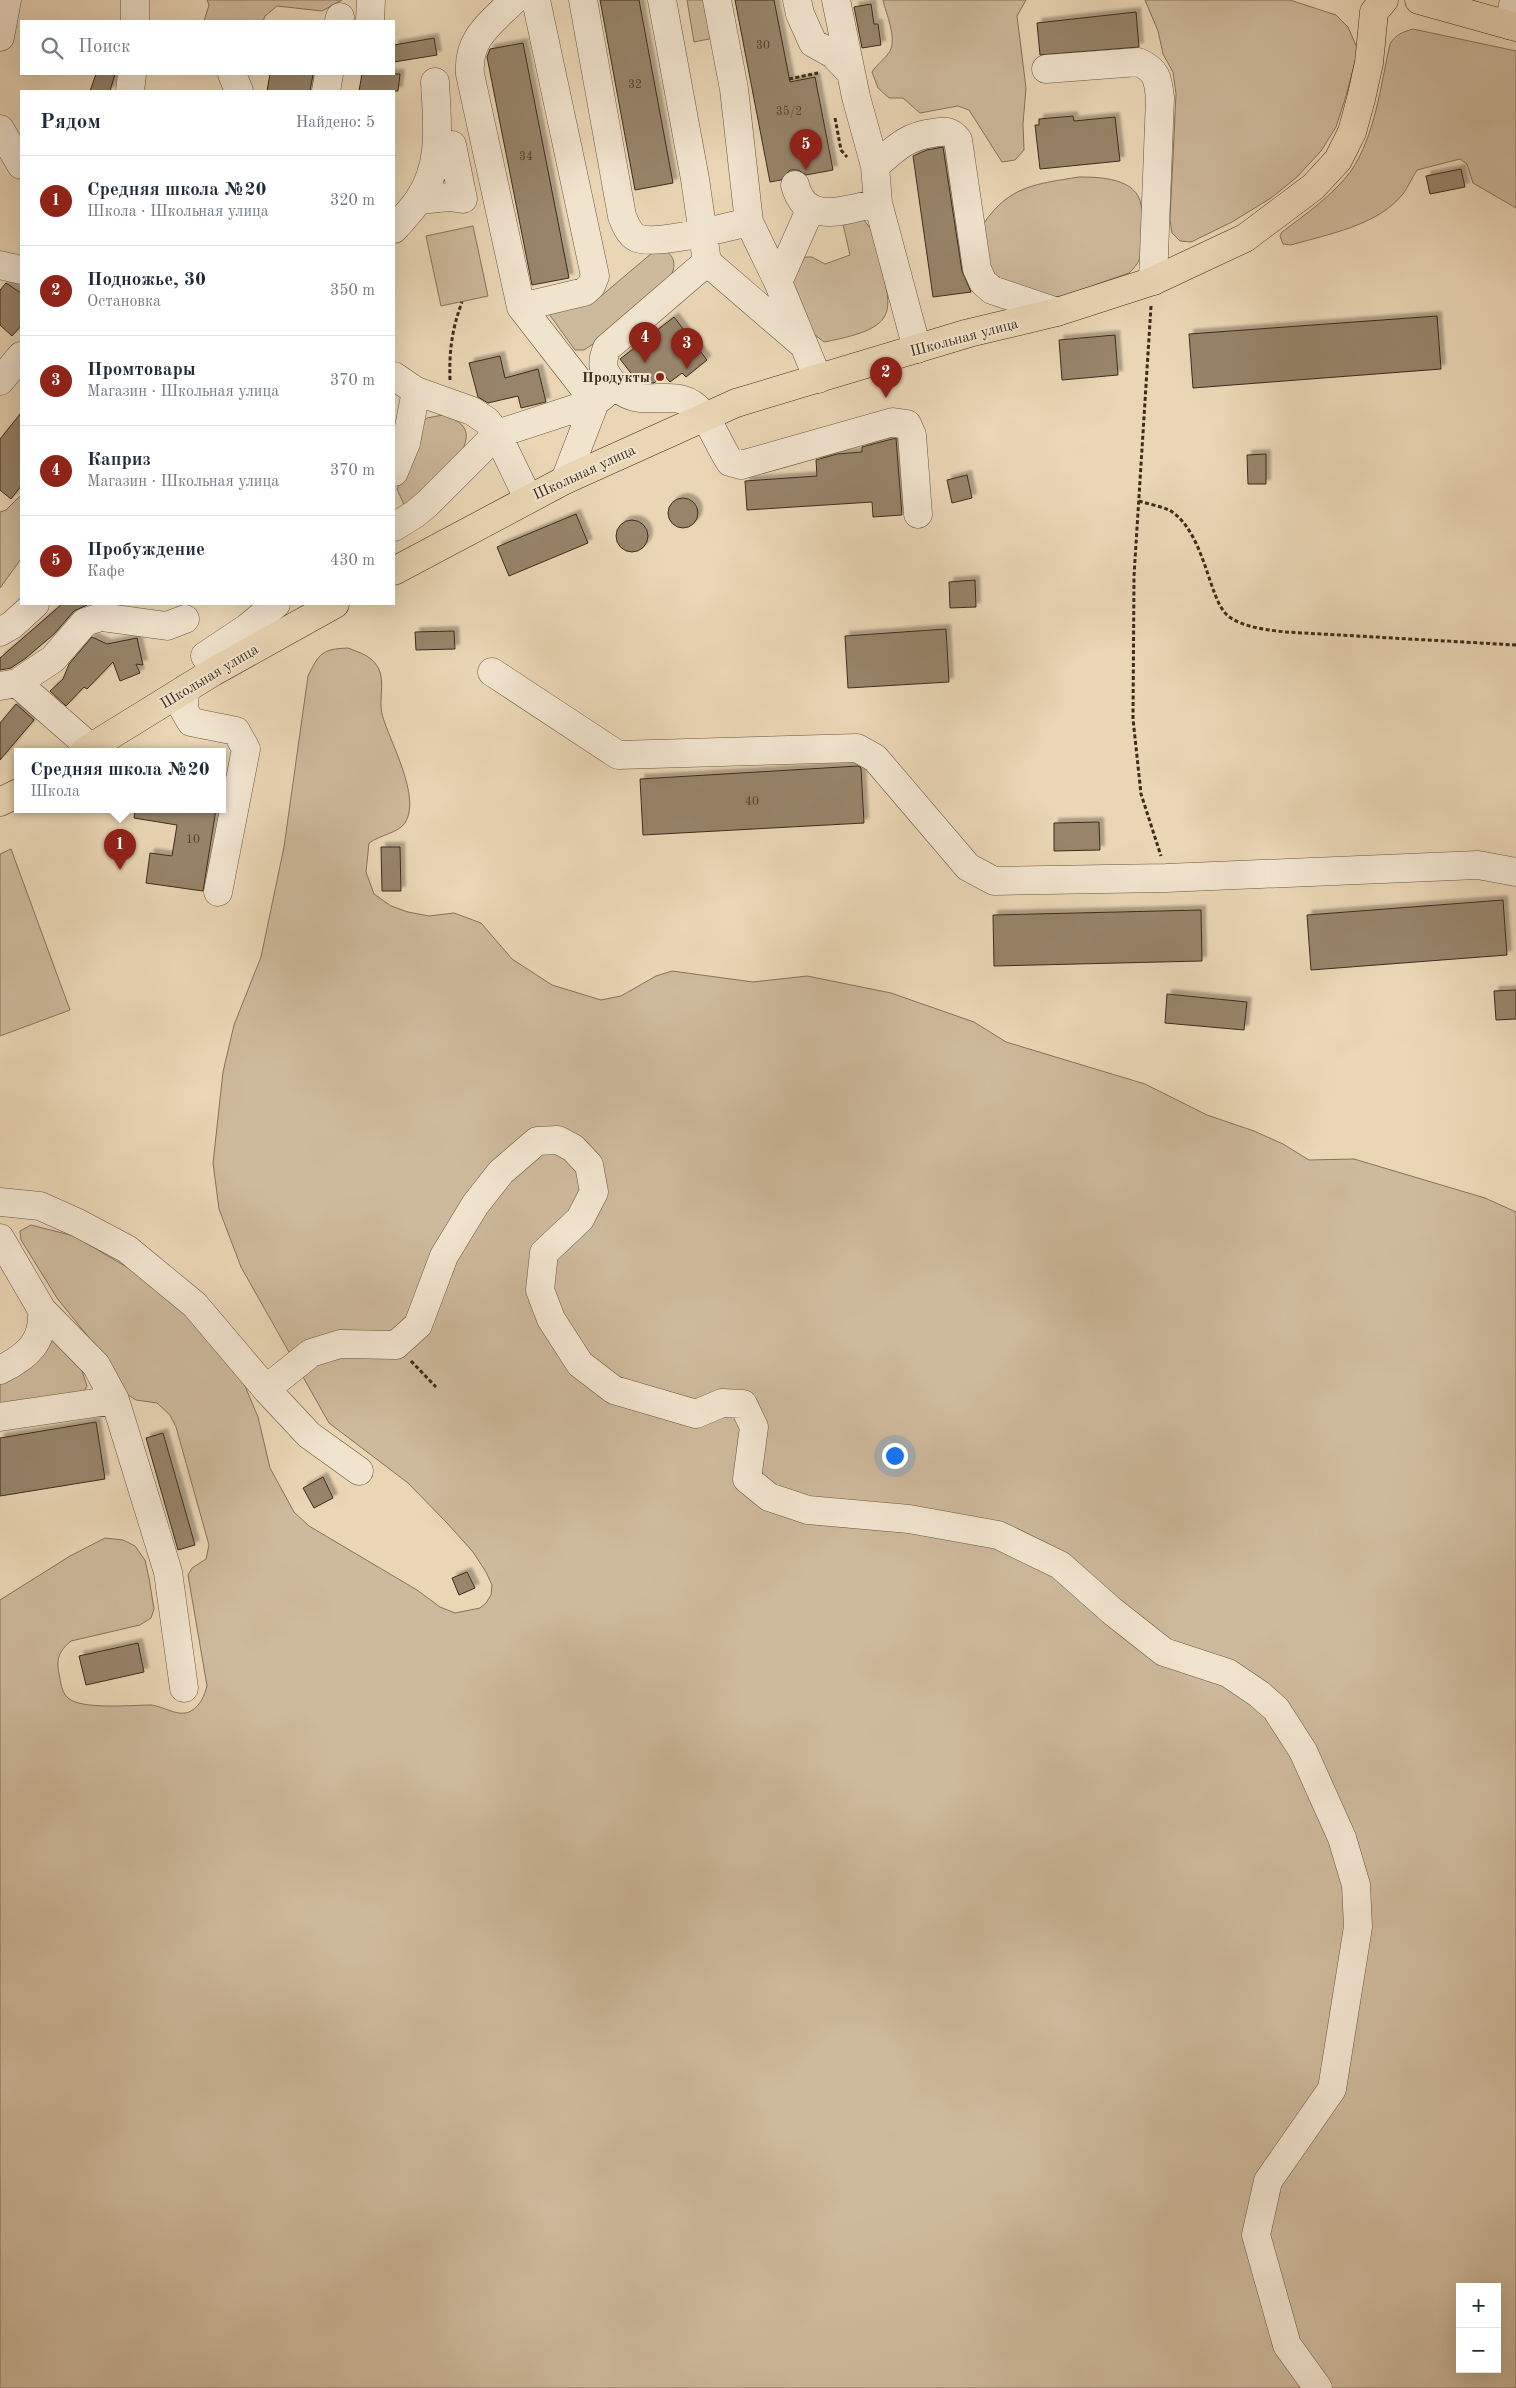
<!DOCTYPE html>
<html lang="ru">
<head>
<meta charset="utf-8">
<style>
	:root { --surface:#fff; --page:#f2f2f3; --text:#1f2937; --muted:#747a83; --line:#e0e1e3; --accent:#8f2418 }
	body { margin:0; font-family:"Old Standard TT",serif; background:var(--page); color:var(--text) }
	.controls { position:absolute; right:15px; bottom:15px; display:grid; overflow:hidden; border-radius:0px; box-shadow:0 5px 20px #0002 }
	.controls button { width:45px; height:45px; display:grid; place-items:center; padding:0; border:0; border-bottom:1px solid var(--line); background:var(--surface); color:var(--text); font:25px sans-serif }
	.you { position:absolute; left:894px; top:1455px; width:18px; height:18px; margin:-12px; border:4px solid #fff; border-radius:50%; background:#1a73e8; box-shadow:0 0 0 8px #1a73e833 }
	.badge { display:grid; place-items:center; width:32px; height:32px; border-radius:50%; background:var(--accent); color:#fff; font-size:16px; font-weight:700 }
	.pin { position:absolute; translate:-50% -41px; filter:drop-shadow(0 1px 2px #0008) }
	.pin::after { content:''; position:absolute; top:26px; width:18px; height:15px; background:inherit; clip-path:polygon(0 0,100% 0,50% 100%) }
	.popup { position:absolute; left:14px; top:748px; width:212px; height:65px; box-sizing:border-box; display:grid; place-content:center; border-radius:0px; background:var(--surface); filter:drop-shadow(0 1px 4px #0005); font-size:16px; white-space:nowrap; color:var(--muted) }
	.popup b { font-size:19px; color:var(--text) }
	.popup::after { content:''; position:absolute; left:50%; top:100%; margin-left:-10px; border:10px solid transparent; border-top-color:var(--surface) }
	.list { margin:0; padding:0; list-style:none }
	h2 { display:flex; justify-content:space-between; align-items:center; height:65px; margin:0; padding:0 20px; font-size:21px }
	h2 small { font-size:16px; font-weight:400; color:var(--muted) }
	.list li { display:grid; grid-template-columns:32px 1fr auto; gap:15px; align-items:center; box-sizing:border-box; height:90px; padding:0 20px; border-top:1px solid var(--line) }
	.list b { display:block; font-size:19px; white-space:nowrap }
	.list p { margin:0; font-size:16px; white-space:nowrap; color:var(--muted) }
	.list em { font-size:16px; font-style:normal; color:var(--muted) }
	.icon { flex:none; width:28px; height:28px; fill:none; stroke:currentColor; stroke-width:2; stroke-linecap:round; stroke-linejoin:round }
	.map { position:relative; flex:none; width:1516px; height:2388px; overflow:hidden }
	.search { position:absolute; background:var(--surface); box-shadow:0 5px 20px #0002; left:20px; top:20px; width:375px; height:55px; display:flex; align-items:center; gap:12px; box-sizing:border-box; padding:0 18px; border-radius:0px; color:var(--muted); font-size:19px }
	.panel { position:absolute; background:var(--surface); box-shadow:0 5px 20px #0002; left:20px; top:90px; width:375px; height:515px; border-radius:0px }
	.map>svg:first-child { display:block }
	.green { fill:#cdb99b; stroke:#85725a; fill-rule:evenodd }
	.building { fill:#97846b; stroke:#3d2c1a; filter:url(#shadow) }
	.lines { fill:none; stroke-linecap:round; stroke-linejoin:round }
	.minor-casing { stroke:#685641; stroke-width:29 }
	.major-casing { stroke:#3d2c1a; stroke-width:29 }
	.path { stroke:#3d2c1a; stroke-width:3; stroke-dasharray:4 2.5; stroke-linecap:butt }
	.minor { stroke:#f1e4cf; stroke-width:28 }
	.major { stroke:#ead6b5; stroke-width:28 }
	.poi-dot { fill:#8f2418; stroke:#f1e4cf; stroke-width:2 }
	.labels { text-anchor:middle; stroke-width:4; stroke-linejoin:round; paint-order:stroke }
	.number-label { font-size:12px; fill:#54422e }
	.street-label { font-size:15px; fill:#3d2c1a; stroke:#f1e4cf }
	.poi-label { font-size:15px; font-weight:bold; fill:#3d2c1a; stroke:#f1e4cf; text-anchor:end }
</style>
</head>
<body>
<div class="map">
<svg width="1516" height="2388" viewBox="0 0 1516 2388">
	<defs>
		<filter id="shadow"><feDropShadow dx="4.5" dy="-4.5" stdDeviation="1" flood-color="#0004"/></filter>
	</defs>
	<rect width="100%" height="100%" fill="#ead6b5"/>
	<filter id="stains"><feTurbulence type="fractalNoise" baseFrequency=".004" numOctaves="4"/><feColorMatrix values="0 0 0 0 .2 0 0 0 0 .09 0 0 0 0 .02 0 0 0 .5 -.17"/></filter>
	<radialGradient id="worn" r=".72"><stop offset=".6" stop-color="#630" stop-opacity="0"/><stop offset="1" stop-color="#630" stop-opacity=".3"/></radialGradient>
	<path class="green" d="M207 0H342L322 11 277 6 265 16 263 21H204L209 5Z
		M687 0H707L714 38 694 42Z
		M883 0H1026L1017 16 1026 88 1023 124 1024 150 1015 160 1002 162 969 110 958 106 920 113 903 98H889L878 88 872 72C877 64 886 58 890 51 897 37 886 14 883 0Z
		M1145 0H1290L1336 15 1348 27 1358 50 1346 96 1336 127 1321 151 1297 177 1271 198 1232 222 1191 242 1180 241 1172 233 1170 220 1176 94 1173 72 1163 54 1158 31Z
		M1413 29 1516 51V208L1473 183 1467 164 1460 159 1417 170C1412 178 1408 187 1403 194 1377 226 1328 234 1291 245L1283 244 1280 236 1282 232C1306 214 1333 195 1351 171 1375 136 1381 84 1390 44 1396 34 1403 32 1413 29Z
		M1079 177C1100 177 1137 178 1141 205 1144 220 1141 237 1141 252 1140 262 1135 267 1129 273L1063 296 1053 297 1003 281 993 272 988 261 984 223C1010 185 1037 184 1079 177Z
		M863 219 871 229 874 238C890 309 909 326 824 342L810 331 792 281 804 257H812L825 264 850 255 843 224Z
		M473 226 488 296 441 306 426 236Z
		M665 250C675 257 676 265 671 276L596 342 584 350H575L549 314 594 302 652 253Z
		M443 415C465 422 473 432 460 454L405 507 397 489 417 448 423 422 427 418Z
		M21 495V559L0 588V512L6 510Z
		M348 648C361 653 375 657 380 672 384 685 379 700 382 714 389 741 422 797 405 823 398 833 380 835 369 843L366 872 374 894 391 906 408 912 429 916 454 913 481 923 512 959 552 985 601 1000 621 996 656 976 672 971 753 982 807 976 891 993 974 1022 1006 1042 1145 1084 1207 1115 1254 1131 1283 1144 1309 1160 1354 1159 1485 1198 1516 1212V2388H0V1600L70 1556 105 1538 123 1540 135 1546 145 1560 149 1578 154 1609 151 1618 140 1625 71 1641C59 1651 56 1659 59 1674 61 1682 61 1692 68 1698 81 1710 133 1705 151 1705 163 1706 179 1718 191 1711 201 1705 204 1696 207 1686L188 1575 192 1568 206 1559 209 1545 176 1427 170 1415 157 1403 136 1400 125 1393 106 1359 57 1298 21 1240 20 1231 31 1225 74 1236 130 1269 187 1316 242 1379 258 1417 270 1468 294 1512 309 1526 417 1590 440 1607 455 1613 480 1608 486 1603 491 1595 492 1585 486 1572 473 1552 447 1523 408 1483 329 1423 241 1267 219 1209 213 1163 223 1072 234 1025 261 957 284 847 308 676C319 654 321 649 348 648ZM1460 2287H1497V2369H1460Z
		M11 849 70 1010 0 1036V854Z
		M53 1337 81 1368 87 1386 83 1393 0 1409V1382Z"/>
	<path class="building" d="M600 0H639L673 183 635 190Z
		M735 0H774L790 82 815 77 833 170 806 175 798 170H790L781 180 770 182Z
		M871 4 874 24H878L881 45 862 48 854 7Z
		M1136 12 1139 47 1040 55 1037 23Z
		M434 38 437 55 394 62V45Z
		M523 43 569 278 532 285 487 57 490 49Z
		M96 74H115L110 91H90Z
		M270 74H313L310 91H267Z
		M362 74H400L398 91H359Z
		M1073 116 1074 121 1115 117 1120 161 1040 169 1035 125H1039V119Z
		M943 147 962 271 971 292 933 297 913 156 927 150Z
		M1461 169 1465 187 1430 194 1426 176Z
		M6 283 21 293V326L12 336 0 325V290Z
		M1437 316 1441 369 1193 388 1189 334Z
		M674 317 707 360 686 377 682 373 670 382 664 375 654 383 637 381 620 359Z
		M1115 335 1118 375 1062 380 1059 340Z
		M500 356 505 378 538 369 546 402 521 408 518 396 488 403 478 397 469 363Z
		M21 413V486L11 499 0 490V439Z
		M896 438 902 515 873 517 872 502 747 510 745 481 817 476 816 460 837 454 862 452V447Z
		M1266 454V484H1248L1247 455Z
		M967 475 972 498 952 503 947 480Z
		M668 513a15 15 0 1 1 30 0a15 15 0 1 1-30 0Z
		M576 514 588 543 509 576 497 547Z
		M616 536a16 16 0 1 1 32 0a16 16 0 1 1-32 0Z
		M975 580 976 607 950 608 949 582Z
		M62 604H89L74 611 54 634 26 658 11 668 0 670V658Z
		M946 629 949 682 848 688 845 636Z
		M454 631 455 649 416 650 415 632Z
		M92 637 107 644 137 638 143 665 136 664 140 673 120 681 113 662 87 689 84 687 66 706 50 691 63 679 69 664Z
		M16 704 34 720 0 760V723Z
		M858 766 861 768 864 823 643 835 640 779Z
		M135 809H216L203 891 146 883 150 853 172 856 177 825 134 818Z
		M1099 822 1100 850 1054 851V823Z
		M381 847H400L401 891H382Z
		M1503 900 1507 955 1311 970 1307 915Z
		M1201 910 1202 961 994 966 993 915Z
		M1516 990V1019L1496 1020 1494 991Z
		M1167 994 1247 1002 1244 1030 1165 1023Z
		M96 1422 105 1479 0 1496V1438Z
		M163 1433 195 1545 178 1550 146 1438Z
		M323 1477 333 1498 314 1508 303 1488Z
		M467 1572 475 1588 459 1595 452 1578Z
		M138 1643 144 1672 86 1685 79 1656Z"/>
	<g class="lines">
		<defs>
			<path id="minor" d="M514 0C491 23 467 38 470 74L521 307 595 402 565 480
				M583 0 622 216C625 224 629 234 637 238 656 246 727 227 749 222
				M662 0 695 179 707 262 800 342
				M717 0 734 89 749 222 778 282 818 379
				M797 0 800 14 813 43 833 54 851 73
				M836 0 856 97 875 166 878 203 917 349
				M135 21V0
				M339 21 340 17
				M370 21 371 0
				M1509 25 1514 0
				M0 37 7 0
				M1046 69 1138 62C1157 70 1158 79 1160 98L1153 281
				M232 74 239 91
				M130 91 132 74
				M326 91 329 74
				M0 129 21 165
				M875 166C895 149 907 136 933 133 945 131 950 130 958 140L977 269 983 282 992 290 1057 312
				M795 185C806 227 846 209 878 203
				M419 200 449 197 463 199 452 145
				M394 229C402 220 412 210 419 199 443 164 437 122 435 82
				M707 262 607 348C601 363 602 370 612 382 637 414 671 385 696 407 710 419 719 446 730 462L741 465 893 422 907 424 912 435 918 514
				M0 265 21 270
				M778 282 810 210
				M521 307 584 292 591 286 595 276 536 0
				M394 376 416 391 472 411 487 421 497 434 528 498
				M0 381 21 356
				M394 472 406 443 416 391
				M394 527 415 514 428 503 497 434 595 402 604 395
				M0 632 12 625 35 604
				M205 656 247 628 276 604
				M492 672 618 755 857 748 875 758 968 867 994 881 1166 878 1478 865 1516 872
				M17 683 53 659 85 622 101 617 167 626 185 619
				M0 686 17 683 91 748
				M185 689 184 710 191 722 236 731 246 749 218 892
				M0 1202 40 1206 78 1223 127 1249 195 1305 266 1389 309 1435 359 1471
				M0 1238 42 1310 96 1365 115 1400 168 1572 184 1688
				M0 1370C28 1356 44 1342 42 1310
				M266 1389 311 1353 340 1344 396 1345 418 1325 444 1256 475 1205 501 1172 537 1141 558 1140 573 1148 589 1165 594 1192 580 1219 544 1253 540 1290 551 1319 580 1364 614 1390 696 1414 722 1403 743 1404 754 1427 747 1479 769 1497 808 1510 909 1519 998 1535 1060 1565 1112 1611 1164 1652 1228 1673 1259 1694 1276 1709 1303 1751 1342 1838 1356 1885 1358 1927 1332 2089 1268 2181 1256 2235 1287 2345 1318 2388
				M0 1417 115 1400"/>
			<path id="major" d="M1419 0 1516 27
				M394 571 565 480 736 403 969 333 1057 312 1153 281 1245 238 1313 187 1338 160 1352 132 1361 99 1369 63 1374 12 1384 0
				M85 751 213 672 335 604
				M0 802 18 793"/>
		</defs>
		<use href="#minor" class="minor-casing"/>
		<use href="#major" class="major-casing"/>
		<path class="path" d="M789 79 818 73
			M835 118 841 150 847 157
			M1151 306 1134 576 1133 719 1141 794 1161 856
			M450 380C449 351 452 329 462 302
			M1139 501C1148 504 1160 506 1169 510 1194 524 1204 564 1213 589 1217 599 1221 612 1231 618 1247 628 1268 630 1286 632L1516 645
			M411 1361 436 1387"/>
		<use href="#minor" class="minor"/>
		<use href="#major" class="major"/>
	</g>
	<circle class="poi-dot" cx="660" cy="377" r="5"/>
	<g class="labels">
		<g class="number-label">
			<text x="763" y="49">30</text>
			<text x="635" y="88">32</text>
			<text x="789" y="115">35/2</text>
			<text x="526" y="160">34</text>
			<text x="752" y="805">40</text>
			<text x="193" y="843">10</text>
		</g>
		<g class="street-label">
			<text transform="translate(964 337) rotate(-15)" y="5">Школьная улица</text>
			<text transform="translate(584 472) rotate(-25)" y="5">Школьная улица</text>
			<text transform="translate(209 676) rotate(-31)" y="5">Школьная улица</text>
		</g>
		<g class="poi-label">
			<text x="650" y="382">Продукты</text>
		</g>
	</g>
	<rect width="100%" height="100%" filter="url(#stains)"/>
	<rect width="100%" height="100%" fill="url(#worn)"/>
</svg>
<div class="controls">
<button>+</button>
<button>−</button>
</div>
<div class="you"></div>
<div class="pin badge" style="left:120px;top:870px">1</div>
<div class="popup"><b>Средняя школа №20</b>Школа</div>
<div class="pin badge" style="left:886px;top:398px">2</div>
<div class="pin badge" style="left:687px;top:369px">3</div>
<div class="pin badge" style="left:645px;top:363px">4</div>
<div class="pin badge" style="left:806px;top:170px">5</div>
<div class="search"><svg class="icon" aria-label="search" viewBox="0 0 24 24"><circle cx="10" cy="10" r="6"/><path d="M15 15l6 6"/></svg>Поиск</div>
<section class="panel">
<h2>Рядом<small>Найдено: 5</small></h2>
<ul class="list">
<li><span class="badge">1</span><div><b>Средняя школа №20</b><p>Школа · Школьная улица</p></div><em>320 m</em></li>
<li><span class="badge">2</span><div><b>Подножье, 30</b><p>Остановка</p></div><em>350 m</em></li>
<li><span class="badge">3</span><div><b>Промтовары</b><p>Магазин · Школьная улица</p></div><em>370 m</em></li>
<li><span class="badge">4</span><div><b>Каприз</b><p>Магазин · Школьная улица</p></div><em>370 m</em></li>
<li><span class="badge">5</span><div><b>Пробуждение</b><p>Кафе</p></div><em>430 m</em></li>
</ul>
</section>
</div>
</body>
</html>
